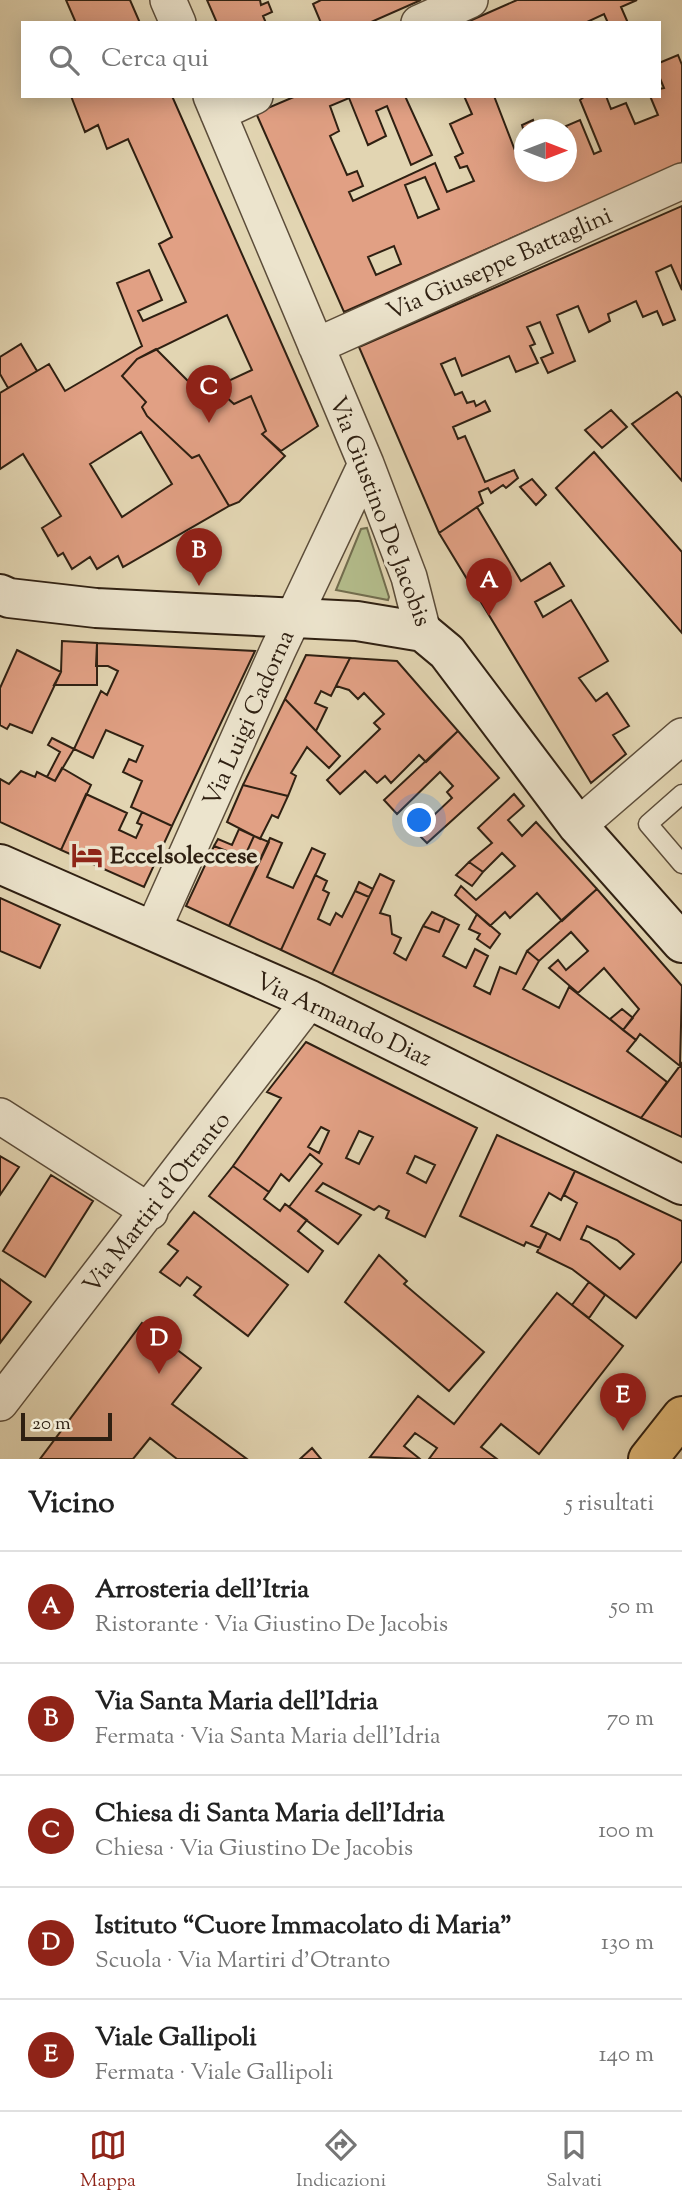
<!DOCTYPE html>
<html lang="it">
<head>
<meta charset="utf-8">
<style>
	:root { --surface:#fff; --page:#f6f6f6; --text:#222; --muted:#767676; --line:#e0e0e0; --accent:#8f2418 }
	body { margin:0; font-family:"Sorts Mill Goudy",serif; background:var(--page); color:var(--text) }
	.compass { position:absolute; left:514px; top:119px; width:63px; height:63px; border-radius:50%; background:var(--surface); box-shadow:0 4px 18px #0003; rotate:90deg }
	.scale { position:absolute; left:21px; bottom:18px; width:91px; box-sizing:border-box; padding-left:7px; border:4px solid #2f2012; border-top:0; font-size:19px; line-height:24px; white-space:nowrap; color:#2f2012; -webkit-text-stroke:5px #ece4cd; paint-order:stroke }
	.you { position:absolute; left:420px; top:821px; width:24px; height:24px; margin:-18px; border:5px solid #fff; border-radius:50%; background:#1a73e8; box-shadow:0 0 0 10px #1a73e833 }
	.badge { display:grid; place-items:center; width:46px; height:46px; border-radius:50%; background:var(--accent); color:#fff; font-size:23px; font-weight:700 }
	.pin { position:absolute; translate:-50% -58px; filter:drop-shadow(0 2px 4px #0008) }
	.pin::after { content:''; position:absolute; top:37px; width:24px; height:21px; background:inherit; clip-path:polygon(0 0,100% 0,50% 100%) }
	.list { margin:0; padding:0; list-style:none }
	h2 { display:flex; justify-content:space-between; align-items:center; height:91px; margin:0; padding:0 28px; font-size:30px }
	h2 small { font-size:23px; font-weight:400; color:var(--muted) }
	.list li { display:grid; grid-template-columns:46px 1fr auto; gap:21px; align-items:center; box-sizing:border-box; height:112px; padding:0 28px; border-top:2px solid var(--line) }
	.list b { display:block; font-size:26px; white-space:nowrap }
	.list p { margin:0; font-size:23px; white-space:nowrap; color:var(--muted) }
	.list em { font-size:23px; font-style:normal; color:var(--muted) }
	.icon { flex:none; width:38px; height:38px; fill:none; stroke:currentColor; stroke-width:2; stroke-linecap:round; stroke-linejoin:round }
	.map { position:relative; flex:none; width:682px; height:1459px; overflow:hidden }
	.search { position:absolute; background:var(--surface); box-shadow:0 4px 18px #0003; left:21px; right:21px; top:21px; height:77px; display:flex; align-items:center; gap:18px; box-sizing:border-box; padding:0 24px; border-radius:0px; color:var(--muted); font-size:26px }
	.sheet { height:651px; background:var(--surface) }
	nav { display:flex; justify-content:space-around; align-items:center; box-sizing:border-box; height:98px; border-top:2px solid var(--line); background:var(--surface); font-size:19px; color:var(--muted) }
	nav a { display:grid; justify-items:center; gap:4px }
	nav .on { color:var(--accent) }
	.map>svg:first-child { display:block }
	.green { fill:#b4bd8c; stroke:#726e4f; stroke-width:2 }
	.building { fill:#e1a084; stroke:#2f2012; stroke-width:2; fill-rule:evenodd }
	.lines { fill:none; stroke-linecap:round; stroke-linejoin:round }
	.service-casing { stroke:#5c4d3a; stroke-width:21 }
	.minor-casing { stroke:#5c4d3a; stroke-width:38 }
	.secondary-casing { stroke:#2f2012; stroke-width:42 }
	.primary-casing { stroke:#2f2012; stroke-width:42 }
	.service { stroke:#ece4cd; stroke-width:18 }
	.minor { stroke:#ece4cd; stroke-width:35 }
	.secondary { stroke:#ece4cd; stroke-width:38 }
	.primary { stroke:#e1ba79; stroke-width:38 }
	.labels { text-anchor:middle; stroke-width:7; stroke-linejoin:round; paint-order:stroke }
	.street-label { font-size:24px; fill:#2f2012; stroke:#ece4cd }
	.poi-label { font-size:24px; font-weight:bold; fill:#2f2012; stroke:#ece4cd; text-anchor:start }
</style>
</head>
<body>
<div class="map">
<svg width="682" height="1459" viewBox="0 0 682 1459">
	<rect width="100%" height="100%" fill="#e2d5b2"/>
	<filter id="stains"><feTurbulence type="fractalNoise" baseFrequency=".00286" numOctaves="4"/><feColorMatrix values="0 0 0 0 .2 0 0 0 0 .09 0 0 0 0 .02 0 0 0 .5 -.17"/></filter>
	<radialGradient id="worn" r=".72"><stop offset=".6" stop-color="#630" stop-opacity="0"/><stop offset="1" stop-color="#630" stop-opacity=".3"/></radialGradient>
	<path class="green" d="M367 528 389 597 388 600 336 590 361 529Z"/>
	<path class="building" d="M66 0H130L140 23H76Z
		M207 0H260L261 5 268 2 272 12 263 16 266 23H217Z
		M321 0H421L369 23H321L313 4Z
		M517 0H637L621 7 628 23H608L604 14 585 23H465Z
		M678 55 682 65V163L344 312 256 113 296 96H405L432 155 411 165 387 106 376 111 386 136 368 145 349 98 330 106 339 131 330 136 347 175 357 171 363 186 349 192 353 201 435 163 447 192 474 181 467 166 460 168 455 157 463 153 450 124 472 114 464 96H494L516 153 524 149V172H566V137L570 136 566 126 580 120 594 154 601 151 580 100 585 96H606L611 109 626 103 635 124 658 115 650 96H659V89L664 88 659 76V63ZM425 177 439 209 418 218 405 185ZM394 246 401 264 376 275 368 257Z
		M71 96H172L318 426 281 451 262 434 266 431 251 396 234 404 206 379 204 373 216 368 222 384 252 370 227 315 137 359 122 376 146 402 142 407 147 416 192 458 199 455 229 506 123 567 118 556 97 569 90 557 72 569 63 553 58 556 42 528 61 516 23 454 0 469V393L49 364 65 391 142 346 117 283 149 270 162 300 138 311 143 321 186 302 159 244 172 237 128 139 107 149 98 125 85 132ZM141 432 172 484 122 517 90 464Z
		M533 120 536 130H524V132L522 125Z
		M682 206V290L671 265 656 272 675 320 663 325 657 311 643 317 636 301 608 314 610 321 589 332 578 306 557 315 575 361 548 373 541 358 553 353 540 322 527 327 535 344 530 346 538 363 516 372 509 356 462 376 455 358 441 364 455 395 462 392 467 403 474 401 476 406 485 401 490 411 453 427 458 439 465 436 485 482 514 470 518 478 506 488 503 485 491 493 488 488 479 492 483 503 439 533 359 347Z
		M21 344 37 371 8 388 0 374V357Z
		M156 349 196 389 206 379 234 404 251 396 266 431 262 434 285 456 239 502 229 506 199 455 192 458 147 416 142 407 146 402 122 376 137 359Z
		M677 392 682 398V481L632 424Z
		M611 410 627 427 602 448 585 430Z
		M594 452 682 552V633L556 488Z
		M532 479 546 495 536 505 520 487Z
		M477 507 521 581 550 563 564 586 535 602 543 617 571 600 608 661 579 678 596 701 607 693 629 726 613 735 626 754 591 783 439 533Z
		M62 641 97 643V685H54L61 672Z
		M97 643 255 651 172 826 131 807 142 781 123 772 129 759 136 762 143 746 106 730 93 758 74 749 101 691 107 695 118 671 108 666H96Z
		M17 650 61 672 32 733 10 724 7 729 0 725V688Z
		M306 655 350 658 331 696 321 691 315 703 327 708 316 731 285 699Z
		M350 658 397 661 458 731 426 762 419 755 391 783 385 776 377 783 365 771 340 794 327 780 380 729 374 723 384 714 364 693 358 699 349 690 336 686Z
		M285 699 340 756 329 768 307 747 291 773 296 776 288 796 243 785Z
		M458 731 499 778 427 843 416 832 452 798 447 792 453 786 440 772 397 814 384 800Z
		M52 738 74 749 55 781 47 777 60 752 48 745Z
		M62 768 91 785 61 850 0 822V779L9 784 21 771 35 777 37 772 55 781Z
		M243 785 288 796 278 818 272 815 260 839 227 822Z
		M86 794 127 813 119 830 136 838 142 825 137 823 142 812 172 826 144 887 61 850Z
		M514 794 524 806 508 820 522 836 536 822 597 889 562 921 537 893 510 918 505 912 490 926 455 895 461 886 476 900 515 866 502 853 483 872 469 862 492 843 478 828Z
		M239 829 254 836 244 858 214 846 218 839 232 845Z
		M254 836 269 842 229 926 186 906 214 846 244 858Z
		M270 838 282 843 267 877 293 888 312 848 325 854 281 950 229 926Z
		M469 862 483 872 472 886 456 875Z
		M380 874 394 881 380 913 390 916 392 934 401 938 394 953 406 960 423 926 439 932 445 918 459 925 443 956 466 968 475 949 488 956 474 986 490 994 500 967 516 974 527 951 539 961 523 989 559 1008 569 987 636 1040 627 1051 667 1082 641 1118 332 974Z
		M315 875 327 881 323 890 329 893 318 919 330 925 336 913 342 917 355 891 369 897 332 974 281 950Z
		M359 882 373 889 369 897 355 891Z
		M597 889 682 986 680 1066 640 1034 636 1040 623 1030 639 1009 604 968 578 993 549 968 558 960 566 970 588 951 571 932 539 961 527 951Z
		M0 898 60 925 40 968 0 951Z
		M432 912 445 918 439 932 423 926Z
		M477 914 500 934 490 948 477 939 480 934 469 929Z
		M622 1009 633 1018 623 1030 610 1019Z
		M306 1042 477 1128 425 1237 386 1218 389 1211 379 1206 374 1210 323 1183 316 1191 361 1215 338 1244 289 1207 322 1164 310 1154 289 1181 281 1174 269 1192 233 1166 281 1098 267 1092ZM321 1127 329 1131 319 1153 308 1147ZM359 1131 373 1137 359 1164 346 1158ZM415 1156 435 1165 426 1183 407 1173Z
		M682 1063V1137L641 1118Z
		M497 1135 575 1171 561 1200 549 1193 533 1223 531 1226 547 1233 540 1248 526 1242 524 1246 460 1216Z
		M0 1156 19 1167 0 1195Z
		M233 1166 269 1192 264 1199 280 1211 285 1204 307 1220 298 1231 323 1251 308 1272 209 1196Z
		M575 1171 682 1221V1261L636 1318 572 1269 537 1252 547 1233 560 1240 577 1203 564 1195ZM587 1226 617 1240 634 1254 620 1269 589 1242 581 1239Z
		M51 1175 93 1201 45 1277 3 1251Z
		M194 1212 288 1285 248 1336 194 1295 201 1287 187 1277 180 1286 160 1272 178 1251 168 1244Z
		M379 1255 407 1281 404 1284 484 1352 449 1391 345 1302Z
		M0 1279 31 1302 0 1343Z
		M589 1282 605 1295 589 1318 572 1305Z
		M557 1293 623 1346 539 1454 501 1424 481 1447 497 1459H429L437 1448 415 1433 404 1446 420 1459 370 1457 418 1396 454 1424Z
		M142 1323 201 1368 172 1404 247 1459H177L150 1438 133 1459H40Z
		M312 1448 321 1459H300Z"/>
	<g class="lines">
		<defs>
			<path id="service" d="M682 794 648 824 682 864"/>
			<path id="minor" d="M168 0 178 23
				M419 23 470 0
				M211 96 366 464 409 577 423 632
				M218 113 255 96
				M316 346 682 181
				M578 826 682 736
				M152 932 278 650 366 464
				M0 1116 150 1212
				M0 1403 310 1000"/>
			<path id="secondary" d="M0 594 9 598 96 608 357 621 423 632 447 652 578 826 682 943
				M0 864 310 1000 682 1185"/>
			<path id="primary" d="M648 1459 682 1416"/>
		</defs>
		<use href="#service" class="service-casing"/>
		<use href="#minor" class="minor-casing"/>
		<use href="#secondary" class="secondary-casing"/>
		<use href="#primary" class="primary-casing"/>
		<use href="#service" class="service"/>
		<use href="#minor" class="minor"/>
		<use href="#secondary" class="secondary"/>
		<use href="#primary" class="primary"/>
	</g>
	<defs>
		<symbol id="hotel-bare" viewBox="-9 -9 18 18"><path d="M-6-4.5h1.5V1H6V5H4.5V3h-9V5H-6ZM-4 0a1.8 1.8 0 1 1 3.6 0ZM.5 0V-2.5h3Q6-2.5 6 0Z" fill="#8f2418" stroke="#ece4cd" stroke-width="2.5" paint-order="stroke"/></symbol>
	</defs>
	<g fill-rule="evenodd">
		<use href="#hotel-bare" x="65" y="833" width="44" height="44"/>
	</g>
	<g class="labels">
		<g class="street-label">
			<text transform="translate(499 263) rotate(-24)" y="8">Via Giuseppe Battaglini</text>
			<text transform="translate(381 511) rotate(69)" y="8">Via Giustino De Jacobis</text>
			<text transform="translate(248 718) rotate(-66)" y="8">Via Luigi Cadorna</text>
			<text transform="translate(344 1019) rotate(25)" y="8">Via Armando Diaz</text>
			<text transform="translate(156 1202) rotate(-52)" y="8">Via Martiri d'Otranto</text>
		</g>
		<g class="poi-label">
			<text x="110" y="863">Eccelsoleccese</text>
		</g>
	</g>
	<rect width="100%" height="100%" filter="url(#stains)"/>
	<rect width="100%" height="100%" fill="url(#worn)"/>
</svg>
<svg class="compass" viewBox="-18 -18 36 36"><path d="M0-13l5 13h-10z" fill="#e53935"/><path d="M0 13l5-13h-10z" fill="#767676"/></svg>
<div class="scale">20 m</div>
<div class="you"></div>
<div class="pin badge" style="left:489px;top:616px">A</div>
<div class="pin badge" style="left:199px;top:586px">B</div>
<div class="pin badge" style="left:209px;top:423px">C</div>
<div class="pin badge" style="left:159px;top:1374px">D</div>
<div class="pin badge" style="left:623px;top:1431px">E</div>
<div class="search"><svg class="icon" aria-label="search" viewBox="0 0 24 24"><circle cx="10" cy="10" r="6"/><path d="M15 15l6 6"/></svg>Cerca qui</div>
</div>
<section class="sheet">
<h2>Vicino<small>5 risultati</small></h2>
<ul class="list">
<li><span class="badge">A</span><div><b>Arrosteria dell'Itria</b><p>Ristorante · Via Giustino De Jacobis</p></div><em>50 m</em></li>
<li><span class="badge">B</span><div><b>Via Santa Maria dell'Idria</b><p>Fermata · Via Santa Maria dell'Idria</p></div><em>70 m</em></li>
<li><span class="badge">C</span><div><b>Chiesa di Santa Maria dell'Idria</b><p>Chiesa · Via Giustino De Jacobis</p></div><em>100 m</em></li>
<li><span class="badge">D</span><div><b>Istituto “Cuore Immacolato di Maria”</b><p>Scuola · Via Martiri d'Otranto</p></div><em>130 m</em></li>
<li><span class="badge">E</span><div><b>Viale Gallipoli</b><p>Fermata · Viale Gallipoli</p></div><em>140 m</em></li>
</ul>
</section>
<nav>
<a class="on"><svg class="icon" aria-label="map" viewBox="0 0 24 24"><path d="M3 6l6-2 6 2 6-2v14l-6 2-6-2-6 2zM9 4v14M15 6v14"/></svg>Mappa</a>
<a><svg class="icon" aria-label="directions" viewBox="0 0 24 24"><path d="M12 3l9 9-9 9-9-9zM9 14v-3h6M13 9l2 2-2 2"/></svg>Indicazioni</a>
<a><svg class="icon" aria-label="saved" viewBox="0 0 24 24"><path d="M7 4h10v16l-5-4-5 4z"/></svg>Salvati</a>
</nav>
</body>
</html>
